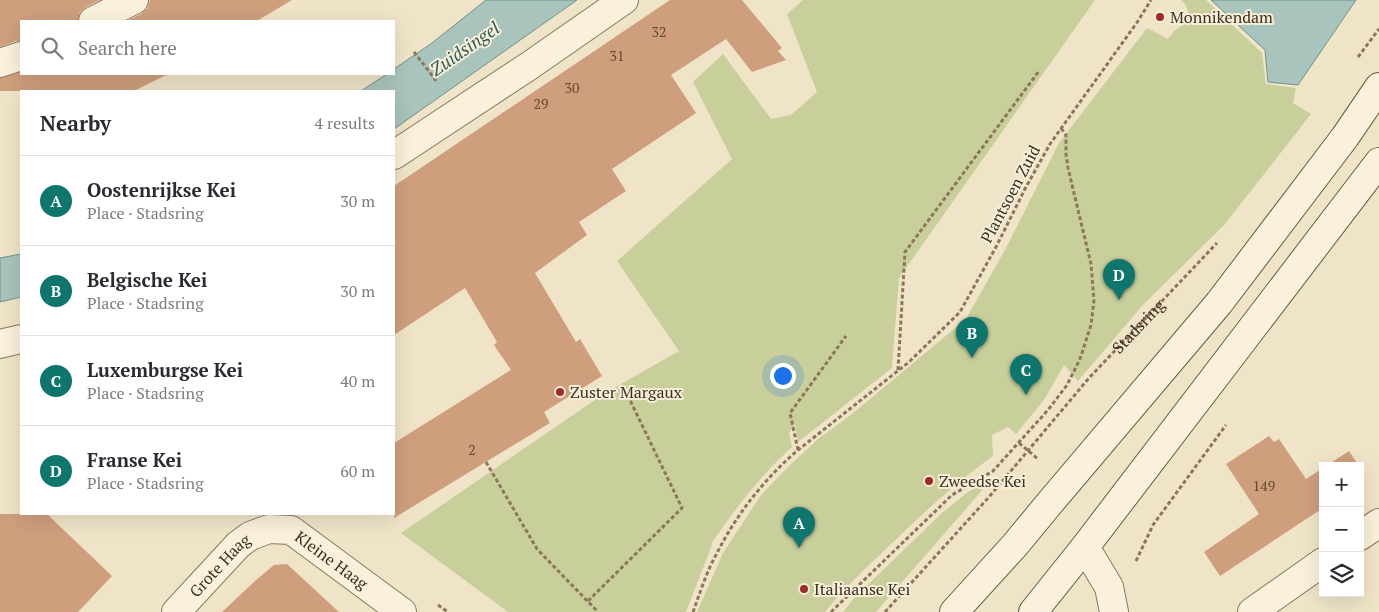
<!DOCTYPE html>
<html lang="en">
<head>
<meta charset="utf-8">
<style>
	:root { --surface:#fff; --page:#f7f7f7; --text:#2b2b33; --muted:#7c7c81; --line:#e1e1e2; --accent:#0f766e }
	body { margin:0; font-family:"PT Serif",serif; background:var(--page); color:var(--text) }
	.controls { position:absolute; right:15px; bottom:15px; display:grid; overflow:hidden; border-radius:0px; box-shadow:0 5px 20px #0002 }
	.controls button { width:45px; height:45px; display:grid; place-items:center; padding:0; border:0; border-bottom:1px solid var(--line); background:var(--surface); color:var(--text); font:25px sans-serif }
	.you { position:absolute; left:782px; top:375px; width:18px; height:18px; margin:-12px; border:4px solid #fff; border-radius:50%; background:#1a73e8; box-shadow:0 0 0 8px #1a73e833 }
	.badge { display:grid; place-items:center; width:32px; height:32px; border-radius:50%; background:var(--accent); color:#fff; font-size:16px; font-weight:700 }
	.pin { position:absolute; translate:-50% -41px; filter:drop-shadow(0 1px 2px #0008) }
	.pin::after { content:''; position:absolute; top:26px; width:18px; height:15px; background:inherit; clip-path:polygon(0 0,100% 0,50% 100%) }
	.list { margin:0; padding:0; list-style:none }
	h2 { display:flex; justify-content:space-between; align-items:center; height:65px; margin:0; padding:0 20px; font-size:21px }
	h2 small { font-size:16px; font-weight:400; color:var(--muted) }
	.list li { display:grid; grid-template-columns:32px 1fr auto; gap:15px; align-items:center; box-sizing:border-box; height:90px; padding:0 20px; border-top:1px solid var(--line) }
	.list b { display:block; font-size:19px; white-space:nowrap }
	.list p { margin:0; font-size:16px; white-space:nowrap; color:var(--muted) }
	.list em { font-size:16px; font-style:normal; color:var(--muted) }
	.icon { flex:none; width:28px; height:28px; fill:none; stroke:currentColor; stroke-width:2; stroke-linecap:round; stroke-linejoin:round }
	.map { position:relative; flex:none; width:1379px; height:612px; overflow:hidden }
	.search { position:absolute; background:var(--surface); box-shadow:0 5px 20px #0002; left:20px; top:20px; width:375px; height:55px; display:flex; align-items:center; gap:12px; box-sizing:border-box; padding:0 18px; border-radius:0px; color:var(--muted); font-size:19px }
	.panel { position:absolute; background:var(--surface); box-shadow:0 5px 20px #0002; left:20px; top:90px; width:375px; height:425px; border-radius:0px }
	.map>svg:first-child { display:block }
	.green { fill:#c9cf9b }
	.water { fill:#a9c4bc; stroke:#6f938a }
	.building { fill:#cf9f7d }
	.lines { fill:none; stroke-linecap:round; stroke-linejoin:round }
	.street-casing { stroke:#8d765c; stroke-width:30 }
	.secondary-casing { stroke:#6f573f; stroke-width:30 }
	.path { stroke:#8d765c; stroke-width:3; stroke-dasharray:4 2.5; stroke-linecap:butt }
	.street { stroke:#faf1dc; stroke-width:28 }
	.secondary { stroke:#faf1dc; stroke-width:28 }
	.poi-dot { fill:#9e2a2b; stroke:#f7eed8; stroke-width:2 }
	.labels { text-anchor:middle; stroke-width:4; stroke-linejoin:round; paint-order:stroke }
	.number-label { font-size:14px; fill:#624a37 }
	.poi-label { font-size:16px; fill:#3d2e20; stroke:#f7eed8; text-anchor:start }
	.street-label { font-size:16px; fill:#3d2e20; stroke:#f7eed8 }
	.water-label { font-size:18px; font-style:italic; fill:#2f5d5a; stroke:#f7eed8 }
</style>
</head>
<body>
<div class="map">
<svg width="1379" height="612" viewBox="0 0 1379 612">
	<rect width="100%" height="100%" fill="#f0e4c8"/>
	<path class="green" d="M803 0H1095L899 278 892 368 798 442 795 424 789 433 792 447C761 475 734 510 711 544L712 545 686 612H508L401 533 605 393 679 351 617 261 732 159 693 82 723 54 771 119 791 115 817 92 787 14Z
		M1181 0H1206L1262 53 1266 84 1296 88 1293 103 1311 114 1225 224 1142 306 1078 381 1064 365 1044 400 1016 434 1008 427 992 435 993 456C954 484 920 516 886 549 865 569 843 589 825 612H697L723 553 761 495 787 468 818 439 852 414 966 319 1006 248 1059 143 1147 28 1168 39 1175 30 1185 24C1189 14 1190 8 1181 0Z
		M992 479 876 612H843L856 596 943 512 968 492Z"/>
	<path class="water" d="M486 0H577L394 129V91H361L387 74H394V69L432 43Z
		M1211 0H1356L1298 85 1268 82 1265 50Z
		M21 254V297L0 302V258Z"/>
	<path class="building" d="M0 0H100L86 7 80 12 78 21H21V41H16L0 47Z
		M150 0H292L257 21H127L141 14 147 9Z
		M670 0H742L782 48 778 51 786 60 752 72 726 39 671 75 696 113 612 169 626 191 579 222 587 235 535 273 576 342 580 339 602 376 544 412 550 423 394 518V443L511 370 494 345 497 342 465 288 394 335V186Z
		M21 72V74H168L134 91H0V78Z
		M1269 436 1274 442 1279 439 1306 479 1323 468V508L1220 576 1204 552 1259 514 1226 464Z
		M1349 451 1359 466H1326Z
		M0 514H47L112 576 78 612H0Z
		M287 564 339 612H222L255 581 274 565Z"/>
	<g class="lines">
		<defs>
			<g id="street">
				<path d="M93 21 134 0"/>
				<path d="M0 63 21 56"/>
				<path d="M394 155 529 66 624 0"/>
				<path d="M0 344 21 339"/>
				<path d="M1360 536 1379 523"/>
				<path d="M1085 547 1109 587 1114 612"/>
				<path id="s2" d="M176 612 238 545 250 536 269 529 291 530 402 612"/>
				<path d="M1252 612 1323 562"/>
			</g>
			<path id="secondary" d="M954 612 1015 545 1048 505 1219 303 1345 137 1379 87
				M1033 612 1085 547 1379 162"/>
		</defs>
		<use href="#street" class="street-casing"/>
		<use href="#secondary" class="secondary-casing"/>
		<g class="path">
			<path d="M414 52 438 83"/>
			<path d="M1358 57 1379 29"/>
			<path d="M898 370 905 252 1039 71"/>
			<path d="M1019 443 1038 459"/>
			<path d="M798 450 790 413 846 336"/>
			<path d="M486 462 537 549 598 612"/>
			<path d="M1136 561 1153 525 1226 425"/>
			<path d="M588 601 682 508 628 396"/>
			<path d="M438 605 448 612"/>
			<path d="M693 612C700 593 706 573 716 555 736 515 764 479 798 450L909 362 960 312 996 247 1026 187 1050 144 1138 21 1151 0"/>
			<path d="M831 612 952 495 993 471 1048 410 1067 385 1080 359 1091 325 1094 301 1091 264 1068 168 1066 154V135L1061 128"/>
			<path id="s1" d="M885 612 989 497 1089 378 1217 243"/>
		</g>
		<use href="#street" class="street"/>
		<use href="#secondary" class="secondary"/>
	</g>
	<g class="poi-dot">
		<circle cx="1160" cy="17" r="5"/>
		<circle cx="560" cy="392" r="5"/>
		<circle cx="929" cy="481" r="5"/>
		<circle cx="804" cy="589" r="5"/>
	</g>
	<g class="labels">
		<g class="number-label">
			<text x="659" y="37">32</text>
			<text x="617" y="61">31</text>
			<text x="572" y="93">30</text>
			<text x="541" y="109">29</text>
			<text x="472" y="455">2</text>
			<text x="1264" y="491">149</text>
		</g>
		<g class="poi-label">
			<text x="1170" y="23">Monnikendam</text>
			<text x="570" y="398">Zuster Margaux</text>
			<text x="939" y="487">Zweedse Kei</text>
			<text x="814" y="595">Italiaanse Kei</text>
		</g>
		<g class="street-label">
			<text transform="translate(1010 194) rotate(-62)" y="6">Plantsoen Zuid</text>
			<text dy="6" stroke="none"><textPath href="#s1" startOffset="382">Stadsring</textPath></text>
			<text dy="6" stroke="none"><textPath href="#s2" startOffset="199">Kleine Haag</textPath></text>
			<text dy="6" stroke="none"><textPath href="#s2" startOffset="64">Grote Haag</textPath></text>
		</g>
		<g class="water-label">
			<text transform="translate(465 49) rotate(-35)" y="6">Zuidsingel</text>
		</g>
	</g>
</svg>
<div class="controls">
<button>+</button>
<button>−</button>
<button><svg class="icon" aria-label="layers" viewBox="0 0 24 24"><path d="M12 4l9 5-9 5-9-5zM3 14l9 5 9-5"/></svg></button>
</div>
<div class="you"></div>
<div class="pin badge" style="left:799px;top:548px">A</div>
<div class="pin badge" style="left:972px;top:358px">B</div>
<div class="pin badge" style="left:1026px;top:395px">C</div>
<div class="pin badge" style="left:1119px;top:300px">D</div>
<div class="search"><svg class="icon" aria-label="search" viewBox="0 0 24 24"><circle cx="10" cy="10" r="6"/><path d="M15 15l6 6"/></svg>Search here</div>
<section class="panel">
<h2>Nearby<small>4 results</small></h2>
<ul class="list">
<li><span class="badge">A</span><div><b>Oostenrijkse Kei</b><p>Place · Stadsring</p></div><em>30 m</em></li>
<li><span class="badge">B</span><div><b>Belgische Kei</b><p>Place · Stadsring</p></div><em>30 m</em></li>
<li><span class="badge">C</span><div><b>Luxemburgse Kei</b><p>Place · Stadsring</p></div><em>40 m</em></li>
<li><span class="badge">D</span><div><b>Franse Kei</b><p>Place · Stadsring</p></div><em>60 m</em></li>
</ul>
</section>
</div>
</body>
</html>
